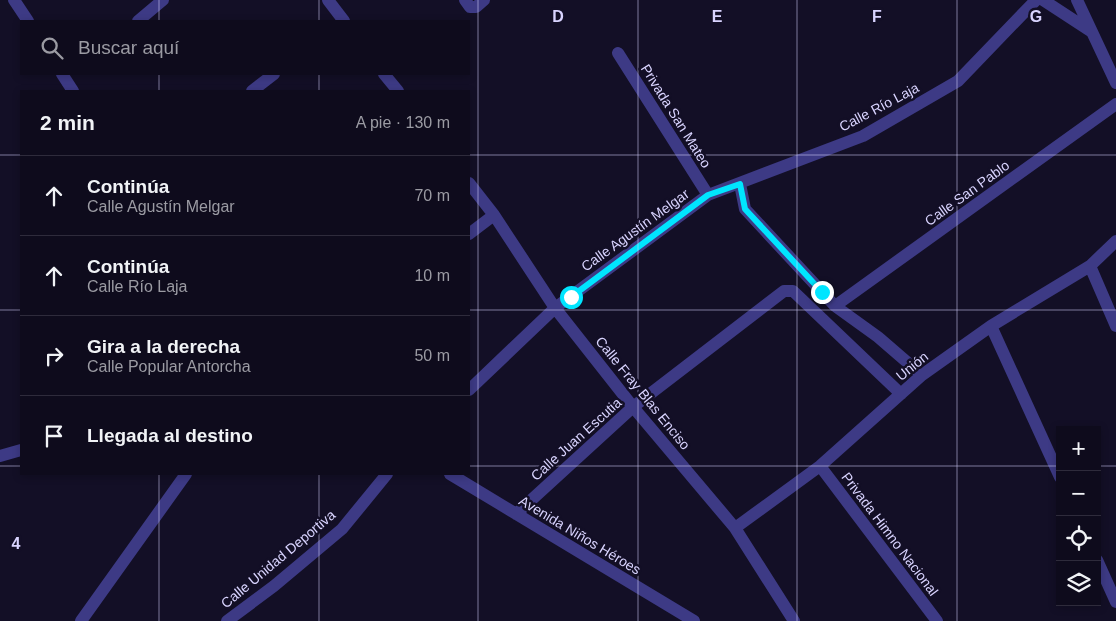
<!DOCTYPE html>
<html lang="es">
<head>
<meta charset="utf-8">
<style>
	:root { --surface:#0e0b1c; --page:#1c1929; --text:#f1f3f6; --muted:#9b9ba3; --line:#2e2b3b }
	body { margin:0; font-family:Arial,sans-serif; background:var(--page); color:var(--text) }
	.controls { position:absolute; right:15px; bottom:15px; display:grid; overflow:hidden; border-radius:0px; box-shadow:0 2px 8px #0003 }
	.controls button { width:45px; height:45px; display:grid; place-items:center; padding:0; border:0; border-bottom:1px solid var(--line); background:var(--surface); color:var(--text); font:25px sans-serif }
	.stop { position:absolute; width:15px; height:15px; margin:-11px; border:4px solid #00e5ff; border-radius:50%; background:#fff }
	.stop.end { background:#00e5ff; border-color:#fff; box-shadow:0 1px 5px #0008 }
	.list { margin:0; padding:0; list-style:none }
	h2 { display:flex; justify-content:space-between; align-items:center; height:65px; margin:0; padding:0 20px; font-size:21px }
	h2 small { font-size:16px; font-weight:400; color:var(--muted) }
	.list li { display:grid; grid-template-columns:32px 1fr auto; gap:15px; align-items:center; box-sizing:border-box; height:80px; padding:0 20px; border-top:1px solid var(--line) }
	.list b { display:block; font-size:19px; white-space:nowrap }
	.list p { margin:0; font-size:16px; white-space:nowrap; color:var(--muted) }
	.list em { font-size:16px; font-style:normal; color:var(--muted) }
	.icon { flex:none; width:28px; height:28px; fill:none; stroke:currentColor; stroke-width:2; stroke-linecap:round; stroke-linejoin:round }
	.map { position:relative; flex:none; width:1116px; height:621px; overflow:hidden }
	.search { position:absolute; background:var(--surface); box-shadow:0 2px 8px #0003; left:20px; top:20px; width:450px; height:55px; display:flex; align-items:center; gap:12px; box-sizing:border-box; padding:0 18px; border-radius:0px; color:var(--muted); font-size:19px }
	.panel { position:absolute; background:var(--surface); box-shadow:0 2px 8px #0003; left:20px; top:90px; width:450px; height:385px; border-radius:0px }
	.map>svg:first-child { display:block }
	.lines { fill:none; stroke-linecap:round; stroke-linejoin:round }
	.minor { stroke:#3d3a85; stroke-width:12 }
	.route { stroke:#00e5ff; stroke-width:6 }
	.grid { fill:none; stroke:#d9d4ff; stroke-width:1; stroke-opacity:0.55 }
	.labels { text-anchor:middle; stroke-width:5; stroke-linejoin:round; paint-order:stroke }
	.street-label { font-size:14px; fill:#d9d4ff; stroke:#130f26 }
	.grid-label { font-size:16px; text-anchor:middle; font-weight:bold; fill:#d9d4ff; stroke:#130f26; stroke-width:5; stroke-linejoin:round; paint-order:stroke }
</style>
</head>
<body>
<div class="map">
<svg width="1116" height="621" viewBox="0 0 1116 621">
	<rect width="100%" height="100%" fill="#130f26"/>
	<g class="lines">
		<path class="minor" d="M14 0 28 21
			M328 0 344 21
			M465 0 470 7H476L484 0
			M1043 0 1092 32
			M1077 0 1116 83
			M138 21 163 0
			M618 53 708 195
			M62 74 73 91
			M384 74 398 91
			M252 91 274 74
			M469 183 494 215 555 308 633 407 735 528 794 621
			M740 184 745 209 835 306 878 337 922 375
			M469 234 494 215
			M1090 266 1116 326
			M835 306 1116 104
			M991 326 1060 477
			M469 390 555 308 708 195 863 136 958 81 1036 0
			M0 456 21 450
			M820 466 937 621
			M450 474 694 621
			M516 514 633 407 784 291H793L901 394
			M735 528 820 466 922 375 991 326 1090 266 1116 241
			M1097 560 1116 602
			M81 621 186 474
			M227 621 274 586 342 529 387 474"/>
	</g>
	<g class="lines">
		<path class="route" d="M571 297 708 195 740 184 745 209 822 292"/>
	</g>
	<path class="grid" d="M159 0V21M319 0V21M478 0V621M638 0V621M797 0V621M957 0V621M159 74V91M319 74V91M0 155H21M469 155H1116M0 310H21M469 310H1116M0 466H21M469 466H1060M1097 466H1116M159 474V621M319 474V621"/>
	<g class="labels">
		<g class="street-label">
			<text transform="translate(879 107) rotate(-28)" y="5">Calle Río Laja</text>
			<text transform="translate(676 116) rotate(58)" y="5">Privada San Mateo</text>
			<text transform="translate(967 193) rotate(-36)" y="5">Calle San Pablo</text>
			<text transform="translate(635 230) rotate(-36)" y="5">Calle Agustín Melgar</text>
			<text transform="translate(912 366) rotate(-39)" y="5">Unión</text>
			<text transform="translate(643 393) rotate(51)" y="5">Calle Fray Blas Enciso</text>
			<text transform="translate(576 439) rotate(-42)" y="5">Calle Juan Escutia</text>
			<text transform="translate(890 534) rotate(53)" y="5">Privada Himno Nacional</text>
			<text transform="translate(580 535) rotate(31)" y="5">Avenida Niños Héroes</text>
			<text transform="translate(278 559) rotate(-40)" y="5">Calle Unidad Deportiva</text>
		</g>
	</g>
	<g class="grid-label">
		<text x="558" y="22">D</text>
		<text x="717" y="22">E</text>
		<text x="877" y="22">F</text>
		<text x="1036" y="22">G</text>
		<text x="16" y="549">4</text>
	</g>
</svg>
<div class="controls">
<button>+</button>
<button>−</button>
<button><svg class="icon" aria-label="locate" viewBox="0 0 24 24"><circle cx="12" cy="12" r="6"/><path d="M12 2v4M12 18v4M2 12h4M18 12h4"/></svg></button>
<button><svg class="icon" aria-label="layers" viewBox="0 0 24 24"><path d="M12 4l9 5-9 5-9-5zM3 14l9 5 9-5"/></svg></button>
</div>
<div class="stop" style="left:571px;top:297px"></div>
<div class="stop end" style="left:822px;top:292px"></div>
<div class="search"><svg class="icon" aria-label="search" viewBox="0 0 24 24"><circle cx="10" cy="10" r="6"/><path d="M15 15l6 6"/></svg>Buscar aquí</div>
<section class="panel">
<h2>2 min<small>A pie · 130 m</small></h2>
<ul class="list">
<li><svg class="icon" aria-label="ahead" viewBox="0 0 24 24"><path d="M12 20V5M6 11l6-6 6 6"/></svg><div><b>Continúa</b><p>Calle Agustín Melgar</p></div><em>70 m</em></li>
<li><svg class="icon" aria-label="ahead" viewBox="0 0 24 24"><path d="M12 20V5M6 11l6-6 6 6"/></svg><div><b>Continúa</b><p>Calle Río Laja</p></div><em>10 m</em></li>
<li><svg class="icon" aria-label="right" viewBox="0 0 24 24"><path d="M7 20v-9h11M14 6l5 5-5 5"/></svg><div><b>Gira a la derecha</b><p>Calle Popular Antorcha</p></div><em>50 m</em></li>
<li><svg class="icon" aria-label="arrive" viewBox="0 0 24 24"><path d="M6 21V4h12l-3 4 3 4H6"/></svg><div><b>Llegada al destino</b></div></li>
</ul>
</section>
</div>
</body>
</html>
